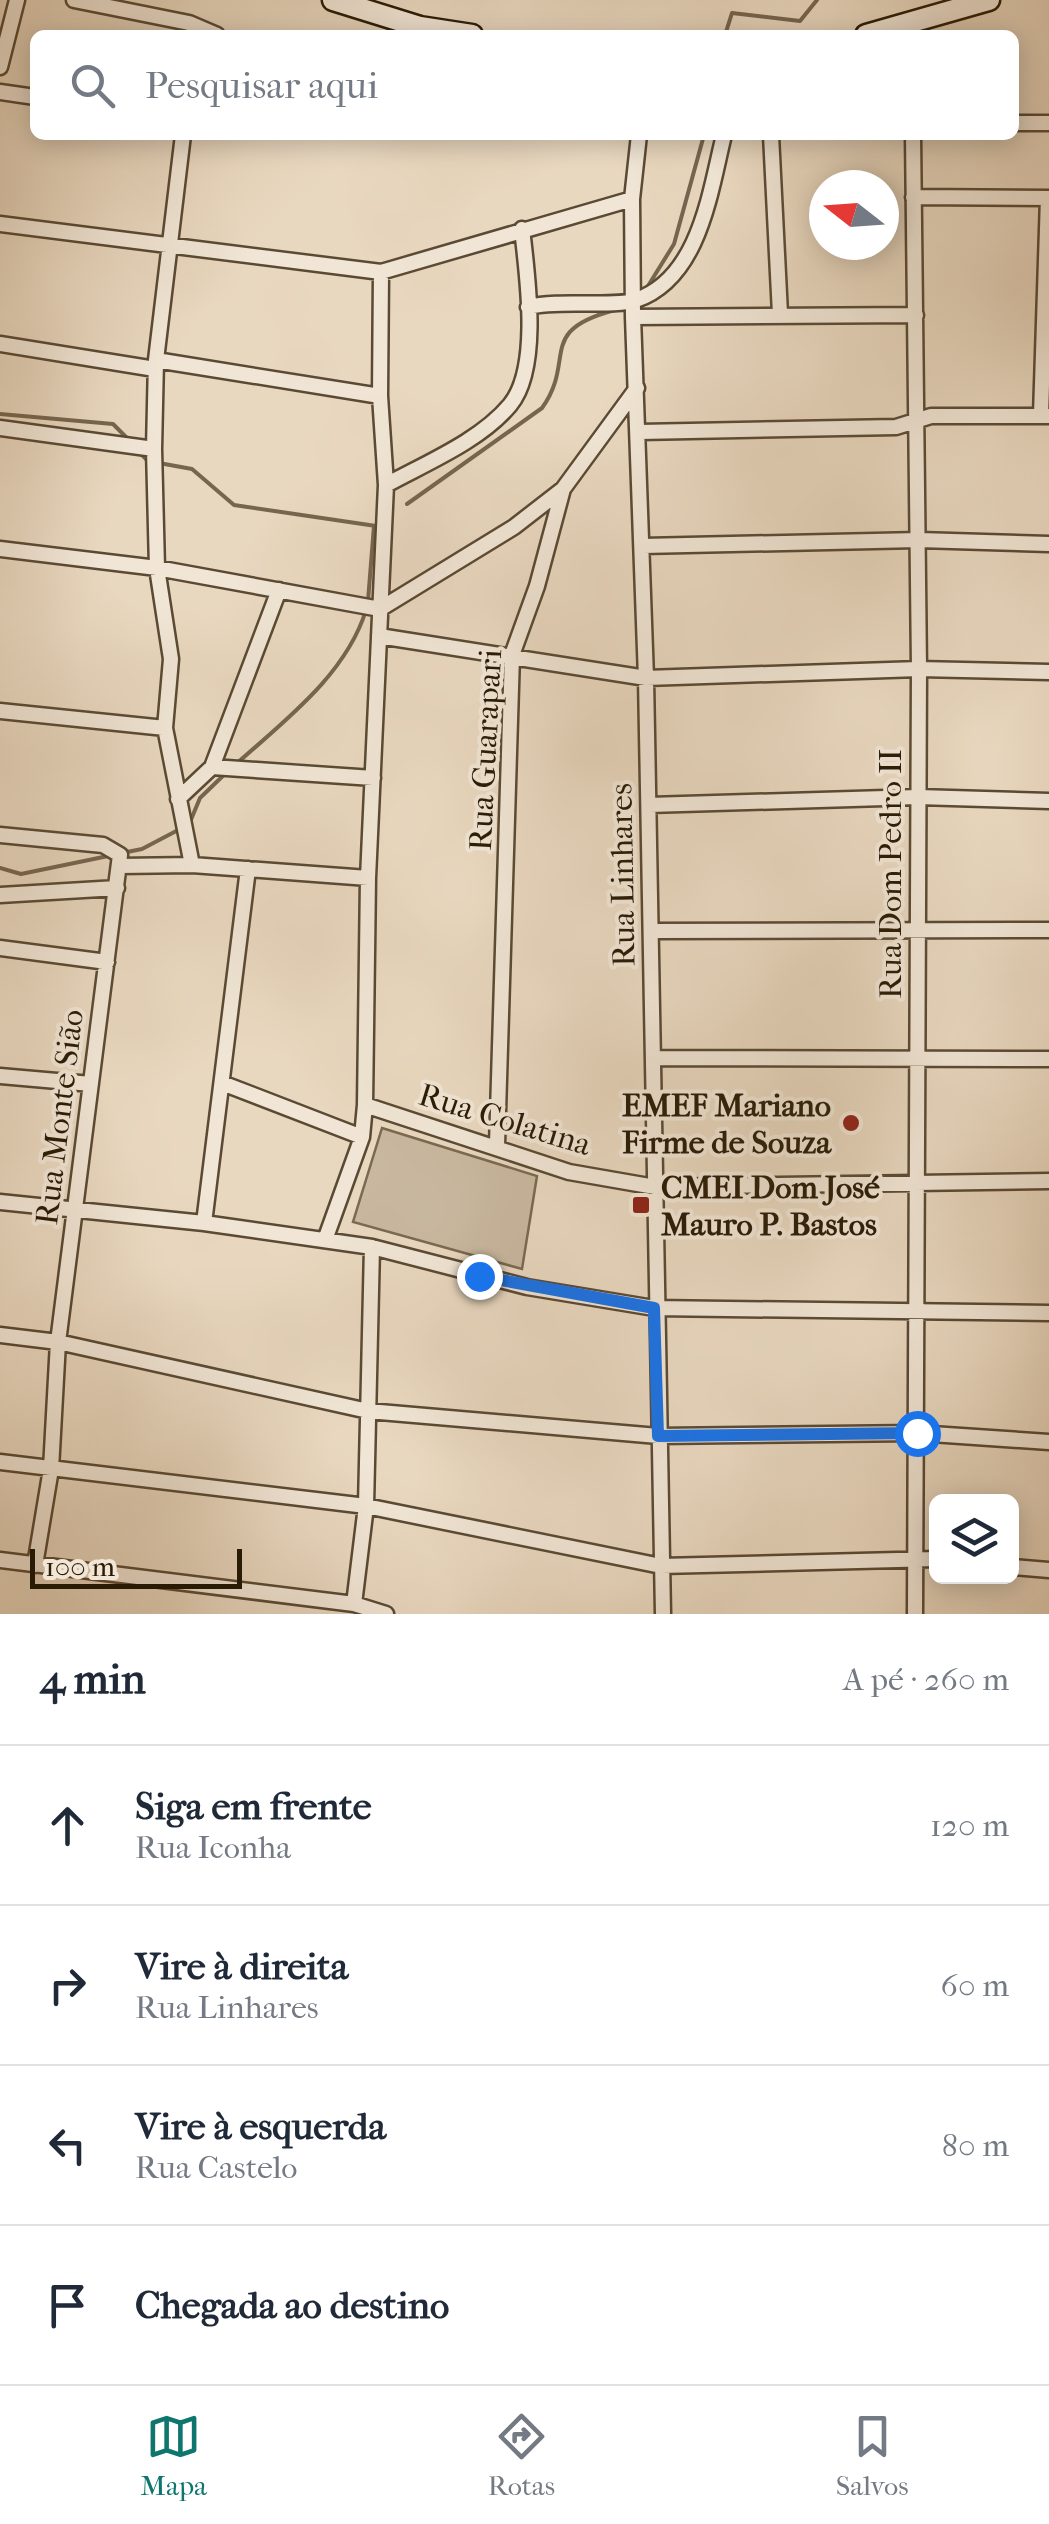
<!DOCTYPE html>
<html lang="pt">
<head>
<meta charset="utf-8">
<style>
	:root { --surface:#fff; --page:#f6f6f7; --text:#1f2937; --muted:#747a83; --line:#e0e1e3; --accent:#0f766e }
	body { margin:0; font-family:"IM FELL French Canon",serif; background:var(--page); color:var(--text) }
	.controls { position:absolute; right:30px; bottom:30px; display:grid; overflow:hidden; border-radius:15px; box-shadow:0 5px 25px #0003 }
	.controls button { width:90px; height:90px; display:grid; place-items:center; padding:0; border:0; border-bottom:2px solid var(--line); background:var(--surface); color:var(--text); font:50px sans-serif }
	.compass { position:absolute; left:809px; top:170px; width:90px; height:90px; border-radius:50%; background:var(--surface); box-shadow:0 5px 25px #0003; rotate:287deg }
	.scale { position:absolute; left:30px; bottom:25px; width:212px; box-sizing:border-box; padding-left:10px; border:5px solid #2a1b05; border-top:0; font-size:28px; line-height:35px; white-space:nowrap; color:#2a1b05; -webkit-text-stroke:8px #f1e6d6; paint-order:stroke }
	.stop { position:absolute; width:30px; height:30px; margin:-22px; border:8px solid #1a73e8; border-radius:50%; background:#fff }
	.stop.end { background:#1a73e8; border-color:#fff; box-shadow:0 2px 10px #0008 }
	.list { margin:0; padding:0; list-style:none }
	h2 { display:flex; justify-content:space-between; align-items:center; height:130px; margin:0; padding:0 40px; font-size:42px }
	h2 small { font-size:32px; font-weight:400; color:var(--muted) }
	.list li { display:grid; grid-template-columns:65px 1fr auto; gap:30px; align-items:center; box-sizing:border-box; height:160px; padding:0 40px; border-top:2px solid var(--line) }
	.list b { display:block; font-size:38px; white-space:nowrap }
	.list p { margin:0; font-size:32px; white-space:nowrap; color:var(--muted) }
	.list em { font-size:32px; font-style:normal; color:var(--muted) }
	.icon { flex:none; width:55px; height:55px; fill:none; stroke:currentColor; stroke-width:2; stroke-linecap:round; stroke-linejoin:round }
	.map { position:relative; flex:none; width:1049px; height:1614px; overflow:hidden }
	.search { position:absolute; background:var(--surface); box-shadow:0 5px 25px #0003; left:30px; right:30px; top:30px; height:110px; display:flex; align-items:center; gap:25px; box-sizing:border-box; padding:0 35px; border-radius:15px; color:var(--muted); font-size:38px }
	.sheet { height:770px; background:var(--surface) }
	nav { display:flex; justify-content:space-around; align-items:center; box-sizing:border-box; height:140px; border-top:2px solid var(--line); background:var(--surface); font-size:28px; color:var(--muted) }
	nav a { display:grid; justify-items:center; gap:5px }
	nav .on { color:var(--accent) }
	.map>svg:first-child { display:block }
	.green { fill:#c9b8a0; stroke:#7a6a52; stroke-width:2.5 }
	.lines { fill:none; stroke-linecap:round; stroke-linejoin:round }
	.stream { stroke:#76664f; stroke-width:4 }
	.street-casing { stroke:#5a4a34; stroke-width:19 }
	.secondary-casing { stroke:#2a1b05; stroke-width:25 }
	.street { stroke:#f1e6d6; stroke-width:14 }
	.secondary { stroke:#f1e6d6; stroke-width:20 }
	.route { stroke:#1a73e8; stroke-width:12 }
	.poi-dot { fill:#8f2418; stroke:#f1e6d6; stroke-width:4 }
	.labels { text-anchor:middle; stroke-width:8; stroke-linejoin:round; paint-order:stroke }
	.street-label { font-size:32px; fill:#2a1b05; stroke:#f1e6d6 }
	.poi-label { font-size:32px; font-weight:bold; fill:#2a1b05; stroke:#f1e6d6; text-anchor:end }
</style>
</head>
<body>
<div class="map">
<svg width="1049" height="1614" viewBox="0 0 1049 1614">
	<rect width="100%" height="100%" fill="#e9d8c0"/>
	<filter id="stains"><feTurbulence type="fractalNoise" baseFrequency=".002" numOctaves="4"/><feColorMatrix values="0 0 0 0 .2 0 0 0 0 .09 0 0 0 0 .02 0 0 0 .5 -.17"/></filter>
	<radialGradient id="worn" r=".72"><stop offset=".6" stop-color="#630" stop-opacity="0"/><stop offset="1" stop-color="#630" stop-opacity=".3"/></radialGradient>
	<path class="green" d="M382 1128 537 1176 522 1269 353 1222Z"/>
	<g class="lines">
		<path class="stream" d="M725 35 732 13 800 21 817 0
			M648 286 674 244 704 135
			M0 414 113 424 131 442
			M140 453 148 461 192 469 234 505 376 526
			M407 504 542 408C577 359 535 331 615 310
			M368 601 374 526
			M235 765C284 721 346 675 366 610
			M190 822 200 798 228 771
			M122 853 142 849 182 828
			M0 868 21 874 113 855"/>
		<defs>
			<path id="street" d="M74 0 189 23 217 35
				M0 67 17 0
				M0 92 35 97
				M1014 123H1049
				M183 135 156 360 154 449 157 568 171 659 165 728 192 865
				M639 135 632 199 633 317 646 678 663 1614
				M771 135 780 314
				M913 135 919 669 915 1614
				M913 197 1049 198
				M0 224 381 272 632 199
				M528 307C560 299 613 308 636 300 700 278 710 191 724 135
				M633 317 916 315
				M0 344 155 369
				M156 360 380 396
				M1041 415 1048 198
				M0 428 154 449
				M640 432 896 427 931 416H1049
				M386 485C426 463 480 441 510 405 541 368 527 274 522 229
				M643 546 919 540 1049 544
				M0 549 157 568 380 609 514 527 563 489
				M379 636 646 678 919 669 1049 672
				M0 711 165 728
				M212 767 279 590
				M178 799 212 767 373 778
				M649 805 918 797 1049 801
				M0 835 103 845 120 855 58 1342 51 1469 35 1565
				M120 866 192 865 368 878
				M0 895 117 888
				M651 931 1049 930
				M0 948 107 962
				M654 1058 1049 1059
				M0 1076 91 1084
				M222 1083 362 1137
				M365 1105 569 1172 655 1187 1049 1181
				M497 1145 512 655 537 586 563 489 637 388
				M0 1202 204 1223 372 1247 527 1287 654 1308 1049 1313
				M204 1223 248 869
				M325 1240 362 1137 365 1105 368 878 386 485 380 396 381 272
				M0 1335 58 1342 368 1411 658 1436 917 1433 1049 1442
				M0 1462 366 1506 661 1566 936 1559
				M0 1560 354 1604 386 1614
				M1012 1567 1049 1570
				M354 1604 366 1506 372 1247"/>
			<path id="secondary" d="M333 0 420 27 472 35
				M866 35 989 0"/>
		</defs>
		<use href="#street" class="street-casing"/>
		<use href="#secondary" class="secondary-casing"/>
		<use href="#street" class="street"/>
		<use href="#secondary" class="secondary"/>
	</g>
	<g class="lines">
		<path class="route" d="M479 1276 654 1308 658 1436 917 1433"/>
	</g>
	<g class="poi-dot">
		<circle cx="851" cy="1123" r="10"/>
		<rect x="631" y="1195" width="20" height="20" rx="5"/>
	</g>
	<g class="labels">
		<g class="street-label">
			<text transform="translate(485 750) rotate(-87)" y="11">Rua Guarapari</text>
			<text transform="translate(890 874) rotate(-90)" y="11">Rua Dom Pedro II</text>
			<text transform="translate(622 875) rotate(-91)" y="11">Rua Linhares</text>
			<text transform="translate(59 1117) rotate(-83)" y="11">Rua Monte Sião</text>
			<text transform="translate(505 1119) rotate(17)" y="11">Rua Colatina</text>
		</g>
		<g class="poi-label">
			<text x="831" y="1116">EMEF Mariano<tspan x="831" dy="37">Firme de Souza</tspan></text>
			<text x="661" y="1198" text-anchor="start">CMEI Dom José<tspan x="661" dy="37">Mauro P. Bastos</tspan></text>
		</g>
	</g>
	<rect width="100%" height="100%" filter="url(#stains)"/>
	<rect width="100%" height="100%" fill="url(#worn)"/>
</svg>
<div class="controls">
<button><svg class="icon" aria-label="layers" viewBox="0 0 24 24"><path d="M12 4l9 5-9 5-9-5zM3 14l9 5 9-5"/></svg></button>
</div>
<svg class="compass" viewBox="-18 -18 36 36"><path d="M0-13l5 13h-10z" fill="#e53935"/><path d="M0 13l5-13h-10z" fill="#747a83"/></svg>
<div class="scale">100 m</div>
<div class="stop" style="left:917px;top:1433px"></div>
<div class="stop end" style="left:479px;top:1276px"></div>
<div class="search"><svg class="icon" aria-label="search" viewBox="0 0 24 24"><circle cx="10" cy="10" r="6"/><path d="M15 15l6 6"/></svg>Pesquisar aqui</div>
</div>
<section class="sheet">
<h2>4 min<small>A pé · 260 m</small></h2>
<ul class="list">
<li><svg class="icon" aria-label="ahead" viewBox="0 0 24 24"><path d="M12 20V5M6 11l6-6 6 6"/></svg><div><b>Siga em frente</b><p>Rua Iconha</p></div><em>120 m</em></li>
<li><svg class="icon" aria-label="right" viewBox="0 0 24 24"><path d="M7 20v-9h11M14 6l5 5-5 5"/></svg><div><b>Vire à direita</b><p>Rua Linhares</p></div><em>60 m</em></li>
<li><svg class="icon" aria-label="left" viewBox="0 0 24 24"><path d="M17 20v-9H6M10 6l-5 5 5 5"/></svg><div><b>Vire à esquerda</b><p>Rua Castelo</p></div><em>80 m</em></li>
<li><svg class="icon" aria-label="arrive" viewBox="0 0 24 24"><path d="M6 21V4h12l-3 4 3 4H6"/></svg><div><b>Chegada ao destino</b></div></li>
</ul>
</section>
<nav>
<a class="on"><svg class="icon" aria-label="map" viewBox="0 0 24 24"><path d="M3 6l6-2 6 2 6-2v14l-6 2-6-2-6 2zM9 4v14M15 6v14"/></svg>Mapa</a>
<a><svg class="icon" aria-label="directions" viewBox="0 0 24 24"><path d="M12 3l9 9-9 9-9-9zM9 14v-3h6M13 9l2 2-2 2"/></svg>Rotas</a>
<a><svg class="icon" aria-label="saved" viewBox="0 0 24 24"><path d="M7 4h10v16l-5-4-5 4z"/></svg>Salvos</a>
</nav>
</body>
</html>
